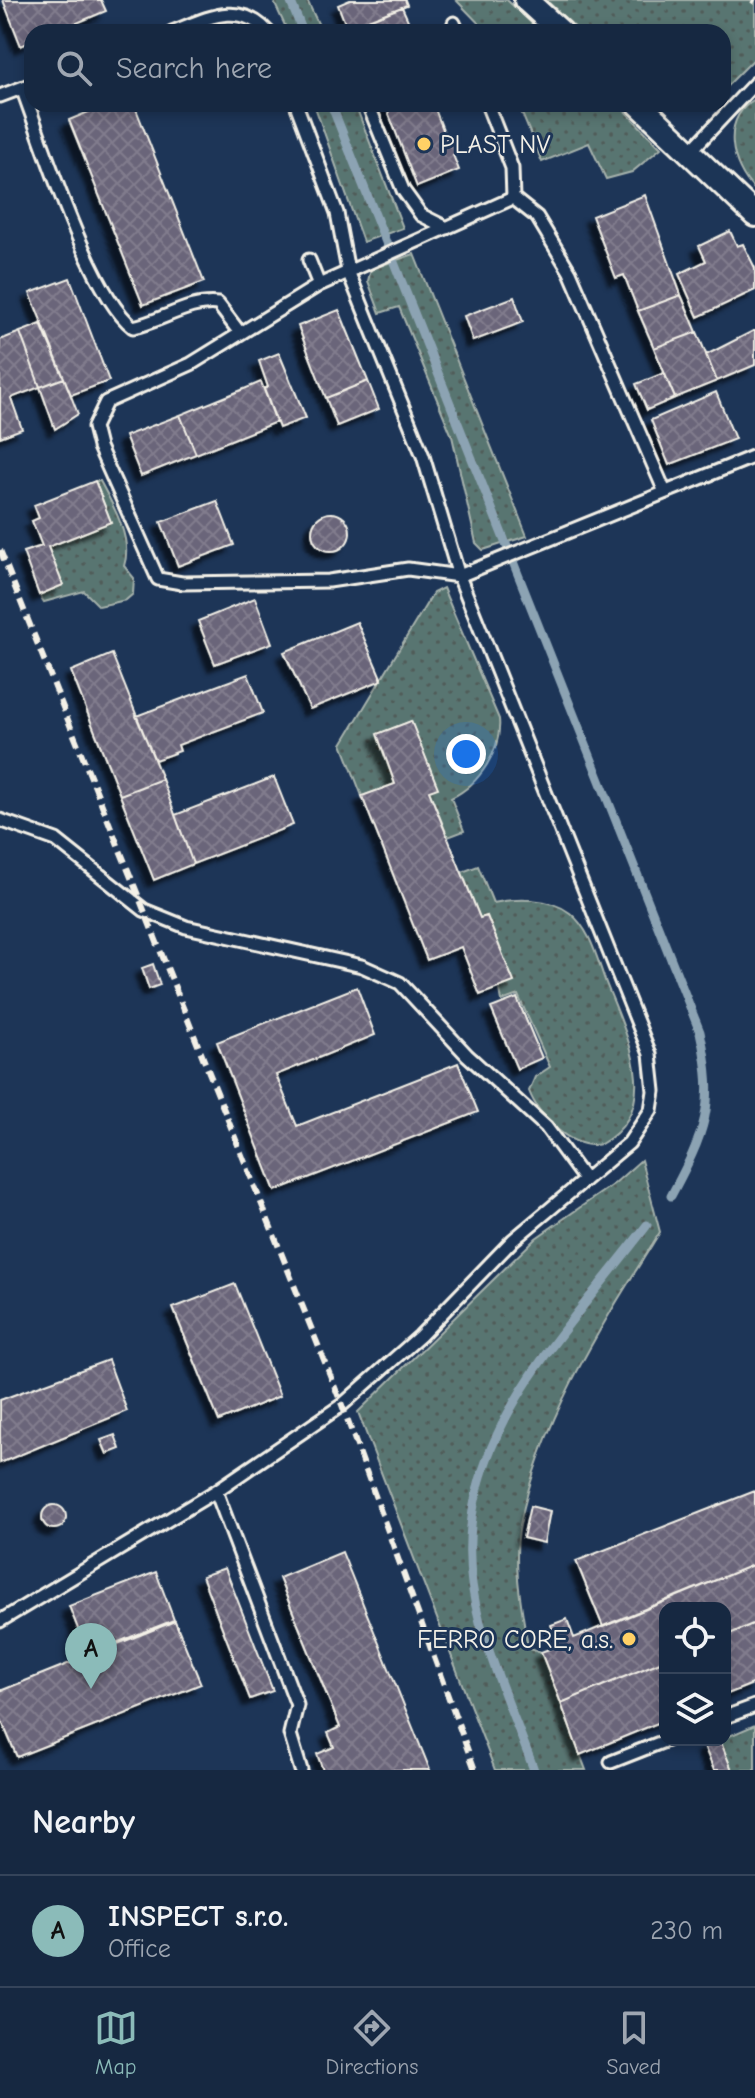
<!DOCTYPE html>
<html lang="en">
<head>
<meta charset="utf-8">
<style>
	:root { --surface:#162841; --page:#23344c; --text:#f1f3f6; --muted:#9ea6b1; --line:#35445a; --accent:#8bbbb9 }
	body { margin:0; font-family:"Comic Neue",sans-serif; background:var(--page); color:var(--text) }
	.controls { position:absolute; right:24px; bottom:24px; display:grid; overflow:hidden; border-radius:16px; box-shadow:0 4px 12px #0003 }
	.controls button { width:72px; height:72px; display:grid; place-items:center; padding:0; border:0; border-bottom:2px solid var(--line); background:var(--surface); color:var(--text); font:40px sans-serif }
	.you { position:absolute; left:466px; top:754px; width:28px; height:28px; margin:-20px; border:6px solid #fff; border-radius:50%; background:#1a73e8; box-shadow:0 0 0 12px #1a73e833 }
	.badge { display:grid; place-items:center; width:52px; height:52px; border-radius:50%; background:var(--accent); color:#111; font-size:26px; font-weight:700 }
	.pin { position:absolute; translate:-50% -66px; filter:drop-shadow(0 2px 4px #0008) }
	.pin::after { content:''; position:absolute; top:42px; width:28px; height:24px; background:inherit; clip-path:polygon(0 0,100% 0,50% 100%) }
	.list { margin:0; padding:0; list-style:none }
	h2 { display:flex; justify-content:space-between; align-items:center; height:104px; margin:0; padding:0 32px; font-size:34px }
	h2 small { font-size:26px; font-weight:400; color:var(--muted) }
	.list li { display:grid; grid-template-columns:52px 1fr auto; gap:24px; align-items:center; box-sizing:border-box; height:112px; padding:0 32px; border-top:2px solid var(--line) }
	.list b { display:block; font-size:30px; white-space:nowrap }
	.list p { margin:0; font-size:26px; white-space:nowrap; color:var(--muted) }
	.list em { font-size:26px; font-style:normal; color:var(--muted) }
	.icon { flex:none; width:44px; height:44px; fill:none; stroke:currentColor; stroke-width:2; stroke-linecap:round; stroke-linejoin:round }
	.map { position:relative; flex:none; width:755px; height:1770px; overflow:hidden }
	.search { position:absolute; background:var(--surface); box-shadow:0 4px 12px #0003; left:24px; right:24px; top:24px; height:88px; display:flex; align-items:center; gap:20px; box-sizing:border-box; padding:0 28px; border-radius:24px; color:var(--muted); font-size:30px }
	.sheet { height:216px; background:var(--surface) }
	nav { display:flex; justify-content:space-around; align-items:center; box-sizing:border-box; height:112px; border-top:2px solid var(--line); background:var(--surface); font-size:22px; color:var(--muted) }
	nav a { display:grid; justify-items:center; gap:4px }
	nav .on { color:var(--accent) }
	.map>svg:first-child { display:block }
	.grass { fill:url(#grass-dots); stroke:#a6b2ac; stroke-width:2 }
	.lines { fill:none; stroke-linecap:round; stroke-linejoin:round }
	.stream { stroke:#8ca3b3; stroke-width:9 }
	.building { fill:url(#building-cross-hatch); stroke:#f4f1e8; stroke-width:2; filter:url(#shadow) }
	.service-casing { stroke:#f4f1e8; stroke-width:17 }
	.minor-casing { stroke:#f4f1e8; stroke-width:28 }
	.service { stroke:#1d3557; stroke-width:11 }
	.minor { stroke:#1d3557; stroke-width:22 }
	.rail { stroke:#f4f1e8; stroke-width:6; stroke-dasharray:12 6; stroke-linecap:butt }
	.poi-dot { fill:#ffd166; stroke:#1d3557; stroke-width:3 }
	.labels { text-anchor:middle; stroke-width:6; stroke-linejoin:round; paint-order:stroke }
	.poi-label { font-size:26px; fill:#f4f1e8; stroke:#1d3557; text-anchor:start }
</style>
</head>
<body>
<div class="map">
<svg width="755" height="1770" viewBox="0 0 755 1770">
	<defs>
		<pattern id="grass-dots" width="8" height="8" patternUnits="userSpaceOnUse" patternTransform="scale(2)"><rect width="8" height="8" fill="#597471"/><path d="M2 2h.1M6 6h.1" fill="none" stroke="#505c59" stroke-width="1.8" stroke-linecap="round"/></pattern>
		<pattern id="building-cross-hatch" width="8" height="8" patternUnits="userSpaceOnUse" patternTransform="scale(2)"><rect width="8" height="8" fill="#6b657a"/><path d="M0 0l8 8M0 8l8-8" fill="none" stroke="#817c8d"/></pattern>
		<filter id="shadow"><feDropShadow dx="-7" dy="7" stdDeviation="2" flood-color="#0009"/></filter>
	</defs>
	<rect width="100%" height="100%" fill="#1d3557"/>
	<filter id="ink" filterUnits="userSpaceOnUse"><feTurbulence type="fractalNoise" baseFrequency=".0125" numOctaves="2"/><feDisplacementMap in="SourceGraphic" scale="16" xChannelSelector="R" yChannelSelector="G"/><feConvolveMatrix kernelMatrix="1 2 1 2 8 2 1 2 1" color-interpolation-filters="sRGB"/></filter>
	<g filter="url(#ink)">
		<path class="grass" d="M273 0H307L322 32H288Z
			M456 0H507L541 32H487Z
			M546 0H755V58L723 90V32H580Z
			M755 99V190C731 166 720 120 755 99Z
			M314 104H355L403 228 363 242Z
			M518 104H618L661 148 632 172 606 179 589 143 542 162Z
			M414 254 527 536 483 550 476 543 452 436 399 307 380 313 368 281 371 269Z
			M95 481H100C113 505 133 539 124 566L134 578 133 594 126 600 99 606 84 591 44 602 39 595 63 585 48 547 111 522Z
			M443 588 499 719C502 750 479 785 451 798L464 831 448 837 429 791 437 787 411 721 378 734 395 784 362 796 342 744 433 593Z
			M478 866 493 903C516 898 550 897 570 913 591 930 597 959 606 983 626 1034 665 1108 601 1144 572 1151 538 1116 529 1091L535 1077 550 1067 518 995 502 1001 487 916 480 918 462 872Z
			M641 1160 660 1232C603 1323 541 1418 520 1525 512 1565 522 1608 528 1647L541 1652 586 1770H495L358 1412 536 1238 615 1183Z
			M755 1725V1770H732L720 1740Z"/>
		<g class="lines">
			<path class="stream" d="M290 0 303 32
				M331 104 700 1032C717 1106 705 1132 671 1196
				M534 1770C516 1721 494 1672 480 1622 433 1457 557 1344 647 1225"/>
		</g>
		<path class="building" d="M3 0H101L106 11 55 32H32V41L21 46Z
			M350 0H405L407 5 347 28 338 5Z
			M402 7 410 25 393 32H353L351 27Z
			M108 104H134L204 282 143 305 69 120Z
			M385 104H433L449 145 454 143 458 153 453 155 459 170 417 187Z
			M645 195 681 295 638 311 624 275 616 278 592 216Z
			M730 231 737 246 743 244 755 268V290L698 317 679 274 706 261 699 246Z
			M70 278 109 381 71 395 30 293Z
			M681 295 697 332 654 348 638 311Z
			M514 297 523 322 473 341 464 316Z
			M339 310 368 381 326 398 298 326Z
			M41 324 64 378 40 387 20 332Z
			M753 331H755V365L717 381 706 355Z
			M20 332 40 387 11 398 22 429 0 437V340Z
			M697 332 717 381 675 398 654 348Z
			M279 353 306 418 279 428 264 389 268 387 259 361Z
			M664 373 675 398 647 410 636 384Z
			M64 378 78 414 55 429 40 387Z
			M368 381 379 409 337 426 326 398Z
			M261 382 276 422 196 454 180 415Z
			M716 392 735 439 669 465 651 420Z
			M180 415 196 454 141 476 125 436Z
			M95 481 111 522 48 547 63 585 39 595 23 552 42 546 32 521 39 518 34 505Z
			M217 501 234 545 178 566 161 522Z
			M312 532a19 19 0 1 1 38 0a19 19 0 1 1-38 0Z
			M255 598 272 643 215 664 198 621Z
			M357 622 382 680 310 709 284 652Z
			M112 654 162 779 120 795 71 671Z
			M248 674 263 713 178 745 180 751 155 760 136 716Z
			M411 721 438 788 429 791 480 918 487 916 514 982 480 995 461 947 427 960 362 796 395 784 377 734Z
			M274 777 293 825 193 864 175 815Z
			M162 779 193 864 154 880 120 795Z
			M153 964 160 985 149 989 142 968Z
			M357 987 375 1035 276 1075 297 1126 458 1063 478 1112 275 1191 217 1042Z
			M517 998 542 1058 517 1069 491 1008Z
			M235 1284 280 1396 219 1421 173 1308Z
			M108 1360 127 1411 0 1463V1400Z
			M115 1435 120 1449 107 1454 101 1440Z
			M755 1491V1564L603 1627 576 1561Z
			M42 1517a12 12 0 1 1 24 0a12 12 0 1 1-24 0Z
			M530 1506 550 1511 544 1543 523 1538Z
			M342 1552 430 1770H323L317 1754 334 1747 328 1733 340 1727 279 1578Z
			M755 1564V1623L725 1636V1608H665V1660L561 1703 541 1652 559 1645 551 1625 567 1619 574 1638Z
			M225 1568 273 1691 250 1699 202 1576Z
			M156 1572 174 1620 88 1654 69 1606Z
			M175 1621 201 1684 17 1757 0 1717V1691Z
			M755 1623V1683L725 1695V1636Z
			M665 1660V1720L580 1755 561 1703Z
			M720 1740 732 1770H714L704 1746Z"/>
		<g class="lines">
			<defs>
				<path id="service" d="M454 23 458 32
					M172 32C208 18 239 0 268 32
					M22 88C43 144 90 294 133 327 161 322 189 300 218 304L240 333
					M0 96 32 84
					M296 104 337 213 348 271 423 456 459 576 408 569 329 581 182 583 158 579 99 447 94 427 106 402 191 364 319 285 513 198 512 168 487 104
					M368 104 403 190 421 215 447 228
					M689 153 755 83
					M513 198 537 217 570 272 665 492
					M309 260 319 285
					M0 820 56 840 144 910 186 927 362 966 400 983 467 1055 546 1127 585 1180
					M216 1491 297 1705 290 1734 301 1770
					M0 1621 216 1491 342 1405 420 1336 513 1240 629 1143 651 1110 654 1091 650 1054 459 576 755 456
					M725 1717 755 1706
					M611 1762 667 1740"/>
				<path id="minor" d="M526 0 561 32
					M639 104 755 215"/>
			</defs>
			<use href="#service" class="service-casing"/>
			<use href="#minor" class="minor-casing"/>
			<use href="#service" class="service"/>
			<use href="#minor" class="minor"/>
			<path class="rail" d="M752 0 755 2
				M0 550 342 1405 475 1770"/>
		</g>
	</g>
	<g class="poi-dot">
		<circle cx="424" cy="144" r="8"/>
		<circle cx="629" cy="1639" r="8"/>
	</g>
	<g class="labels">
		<g class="poi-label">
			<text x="440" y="153">PLAST NV</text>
			<text x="613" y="1648" text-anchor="end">FERRO CORE, a.s.</text>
		</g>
	</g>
</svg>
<div class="controls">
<button><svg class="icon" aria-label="locate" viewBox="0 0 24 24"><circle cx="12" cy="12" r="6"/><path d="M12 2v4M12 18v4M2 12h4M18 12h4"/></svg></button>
<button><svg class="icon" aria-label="layers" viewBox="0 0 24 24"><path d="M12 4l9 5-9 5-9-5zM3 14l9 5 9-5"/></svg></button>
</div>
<div class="you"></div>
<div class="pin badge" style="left:91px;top:1689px">A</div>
<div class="search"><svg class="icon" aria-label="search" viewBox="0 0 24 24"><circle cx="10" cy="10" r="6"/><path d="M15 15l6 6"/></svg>Search here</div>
</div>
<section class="sheet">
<h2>Nearby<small></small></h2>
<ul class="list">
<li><span class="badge">A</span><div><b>INSPECT s.r.o.</b><p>Office</p></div><em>230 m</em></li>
</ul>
</section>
<nav>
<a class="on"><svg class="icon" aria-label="map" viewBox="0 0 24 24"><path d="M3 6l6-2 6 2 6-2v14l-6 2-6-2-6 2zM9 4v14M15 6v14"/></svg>Map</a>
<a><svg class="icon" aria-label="directions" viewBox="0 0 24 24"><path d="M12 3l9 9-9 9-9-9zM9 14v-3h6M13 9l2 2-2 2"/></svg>Directions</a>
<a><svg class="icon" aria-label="saved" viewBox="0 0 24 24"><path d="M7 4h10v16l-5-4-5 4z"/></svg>Saved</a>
</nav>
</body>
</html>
